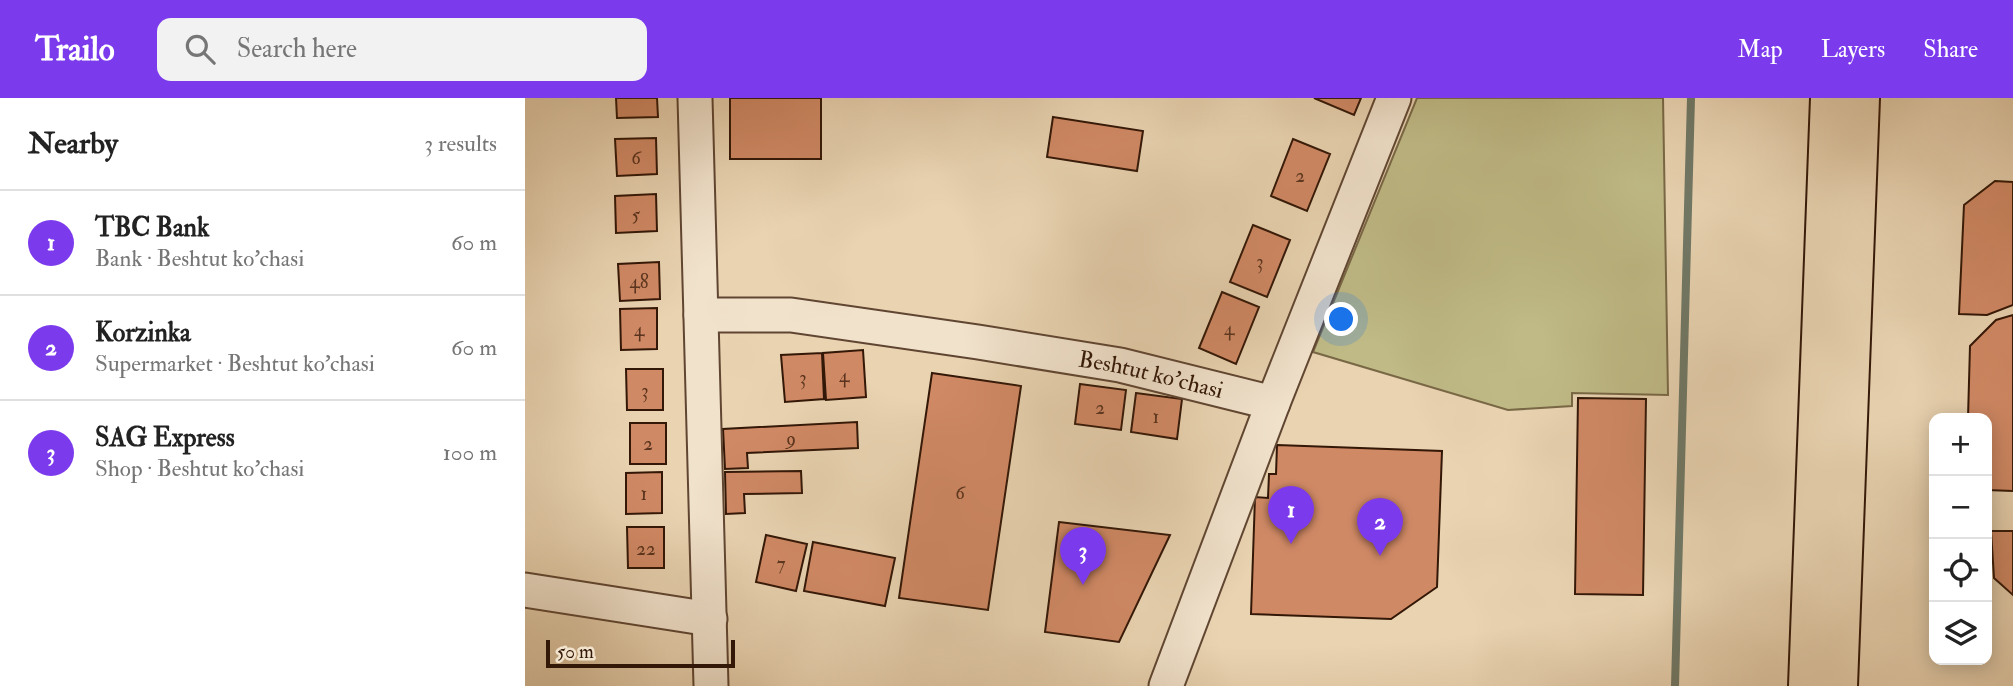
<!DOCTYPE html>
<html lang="en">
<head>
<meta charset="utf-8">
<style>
	:root { --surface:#fff; --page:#f2f2f2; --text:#222; --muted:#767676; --line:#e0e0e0; --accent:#7c3aed }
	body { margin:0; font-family:"IM FELL Double Pica",serif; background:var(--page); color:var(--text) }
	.controls { position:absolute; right:21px; bottom:21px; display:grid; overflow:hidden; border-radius:14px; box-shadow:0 4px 18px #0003 }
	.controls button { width:63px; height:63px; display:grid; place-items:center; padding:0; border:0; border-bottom:2px solid var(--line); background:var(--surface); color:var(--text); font:35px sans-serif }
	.scale { position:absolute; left:21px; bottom:18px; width:189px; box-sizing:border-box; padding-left:7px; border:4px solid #331707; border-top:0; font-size:19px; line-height:24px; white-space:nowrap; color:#331707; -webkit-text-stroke:5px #f1e2cc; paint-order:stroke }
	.you { position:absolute; left:817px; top:222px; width:24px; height:24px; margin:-18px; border:5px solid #fff; border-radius:50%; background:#1a73e8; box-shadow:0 0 0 10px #1a73e833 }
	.badge { display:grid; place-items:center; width:46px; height:46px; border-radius:50%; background:var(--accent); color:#fff; font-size:23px; font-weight:700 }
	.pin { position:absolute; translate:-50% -58px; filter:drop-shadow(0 2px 4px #0008) }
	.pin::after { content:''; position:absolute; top:37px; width:24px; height:21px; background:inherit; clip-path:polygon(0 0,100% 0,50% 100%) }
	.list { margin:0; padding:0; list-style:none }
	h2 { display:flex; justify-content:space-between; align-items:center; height:91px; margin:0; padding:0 28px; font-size:30px }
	h2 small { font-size:23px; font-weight:400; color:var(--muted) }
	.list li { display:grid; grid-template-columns:46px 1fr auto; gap:21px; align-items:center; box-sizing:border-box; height:105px; padding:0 28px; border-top:2px solid var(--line) }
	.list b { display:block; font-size:26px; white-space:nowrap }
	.list p { margin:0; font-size:23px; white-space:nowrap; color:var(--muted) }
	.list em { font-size:23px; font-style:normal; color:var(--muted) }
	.icon { flex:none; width:38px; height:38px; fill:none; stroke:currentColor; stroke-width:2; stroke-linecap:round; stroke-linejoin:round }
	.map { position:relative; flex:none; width:1488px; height:588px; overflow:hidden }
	header { display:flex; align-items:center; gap:42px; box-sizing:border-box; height:98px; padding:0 35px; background:var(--accent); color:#fff }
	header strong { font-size:33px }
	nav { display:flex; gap:38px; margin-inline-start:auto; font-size:24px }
	.search { width:490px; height:63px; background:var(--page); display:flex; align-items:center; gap:18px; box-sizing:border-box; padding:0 24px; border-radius:14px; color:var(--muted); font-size:26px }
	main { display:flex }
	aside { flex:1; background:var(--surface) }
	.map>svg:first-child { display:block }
	.green { fill:#bfba86; stroke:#796846; stroke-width:2 }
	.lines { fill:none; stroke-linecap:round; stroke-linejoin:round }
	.stream { stroke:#707866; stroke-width:8 }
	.building { fill:#d08965; stroke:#331707; stroke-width:2 }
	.minor-casing { stroke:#604632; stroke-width:37 }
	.major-casing { stroke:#331707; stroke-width:42 }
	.minor { stroke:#f1e2cc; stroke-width:33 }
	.major { stroke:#e9d3b1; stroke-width:38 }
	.labels { text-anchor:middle; stroke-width:7; stroke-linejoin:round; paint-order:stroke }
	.number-label { font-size:19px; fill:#5a341e }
	.street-label { font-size:23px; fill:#331707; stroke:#f1e2cc }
</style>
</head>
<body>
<header>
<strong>Trailo</strong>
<div class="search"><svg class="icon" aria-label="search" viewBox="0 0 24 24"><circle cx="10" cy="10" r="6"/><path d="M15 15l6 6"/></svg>Search here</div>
<nav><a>Map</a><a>Layers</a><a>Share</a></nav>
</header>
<main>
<aside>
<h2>Nearby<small>3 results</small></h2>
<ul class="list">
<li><span class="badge">1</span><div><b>TBC Bank</b><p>Bank · Beshtut ko'chasi</p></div><em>60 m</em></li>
<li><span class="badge">2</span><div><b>Korzinka</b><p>Supermarket · Beshtut ko'chasi</p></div><em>60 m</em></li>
<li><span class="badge">3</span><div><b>SAG Express</b><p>Shop · Beshtut ko'chasi</p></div><em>100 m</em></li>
</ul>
</aside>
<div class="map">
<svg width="1488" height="588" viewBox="0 0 1488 588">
	<rect width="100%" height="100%" fill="#e9d3b1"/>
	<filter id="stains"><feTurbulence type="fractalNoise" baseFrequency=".00286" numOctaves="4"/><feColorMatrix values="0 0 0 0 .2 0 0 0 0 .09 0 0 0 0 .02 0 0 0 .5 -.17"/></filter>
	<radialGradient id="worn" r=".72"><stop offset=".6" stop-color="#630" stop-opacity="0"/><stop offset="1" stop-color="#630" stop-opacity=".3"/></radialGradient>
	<path class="green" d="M892 0H1138L1143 297 1047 295V308L983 312 788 254Z"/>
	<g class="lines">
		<path class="stream" d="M1150 588 1166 0"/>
	</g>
	<path class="building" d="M91 0H132L133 19 92 20Z
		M205 0H296V61H205Z
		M789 0H836L829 17Z
		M528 19 618 33 612 73 522 59Z
		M131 40 132 76 92 78 90 41Z
		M768 41 805 56 782 113 746 98Z
		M1470 83 1488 84V207L1462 217 1434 216 1439 107Z
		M131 96 132 133 91 135 90 98Z
		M728 127 765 142 742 199 705 184Z
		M134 164 135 201 95 203 93 166Z
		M697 194 734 209 711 266 674 250Z
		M132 210V251L96 252 95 211Z
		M1488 217V393L1462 392V320H1443L1445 248 1471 222Z
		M338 252 341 299 301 302 298 255Z
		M297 255 299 301 260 304 256 257Z
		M101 271H138V312H102Z
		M407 275 496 288 463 512 374 500Z
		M555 286 601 292 596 332 550 326Z
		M611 295 657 301 652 341 606 334Z
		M1053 300 1121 301 1118 497 1050 496Z
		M332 324 333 350 222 355 223 370 200 371 198 331Z
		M105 325H141V366H105Z
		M752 347 917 353 912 489 866 521 726 516 730 399 743 400 744 376H751Z
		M276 373 277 395 219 396 220 415 201 416 200 374Z
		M137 374V415L101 416V375Z
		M534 424 645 437 594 544 520 534Z
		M102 429H139V470H103Z
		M1466 433H1488V497L1469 480Z
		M241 437 282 446 271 493 231 484Z
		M288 444 370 460 360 508 279 493Z"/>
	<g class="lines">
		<defs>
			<g id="minor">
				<path d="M170 0 186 588"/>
				<path id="s1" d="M176 217H266L453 244 595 267 748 305"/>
				<path d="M0 492 185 521"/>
				<path d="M641 588 748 305 869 0"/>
			</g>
			<path id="major" d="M1283 588 1305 0
				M1313 588 1335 0"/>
		</defs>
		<use href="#minor" class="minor-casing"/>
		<use href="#major" class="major-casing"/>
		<use href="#minor" class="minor"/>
		<use href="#major" class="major"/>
	</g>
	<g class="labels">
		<g class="number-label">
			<text x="111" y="66">6</text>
			<text x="775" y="84">2</text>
			<text x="111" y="123">5</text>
			<text x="735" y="170">3</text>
			<text x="114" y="190">48</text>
			<text x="704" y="237">4</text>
			<text x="114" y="238">4</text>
			<text x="319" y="284">4</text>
			<text x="278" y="286">3</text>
			<text x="120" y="299">3</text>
			<text x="575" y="316">2</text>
			<text x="631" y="325">1</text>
			<text x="266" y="347">9</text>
			<text x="123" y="352">2</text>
			<text x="435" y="401">6</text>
			<text x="119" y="402">1</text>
			<text x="121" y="457">22</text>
			<text x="256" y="472">7</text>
		</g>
		<g class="street-label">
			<text dy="8" stroke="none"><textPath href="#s1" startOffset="455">Beshtut ko'chasi</textPath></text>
		</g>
	</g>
	<rect width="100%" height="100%" filter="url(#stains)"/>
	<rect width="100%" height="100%" fill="url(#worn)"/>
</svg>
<div class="controls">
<button>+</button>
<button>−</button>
<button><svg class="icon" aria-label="locate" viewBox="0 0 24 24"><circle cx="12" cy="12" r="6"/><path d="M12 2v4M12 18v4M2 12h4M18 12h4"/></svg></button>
<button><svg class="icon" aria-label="layers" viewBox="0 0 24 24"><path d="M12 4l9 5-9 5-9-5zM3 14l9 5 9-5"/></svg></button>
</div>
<div class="scale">50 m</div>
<div class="you"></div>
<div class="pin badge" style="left:766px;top:446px">1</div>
<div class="pin badge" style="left:855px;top:458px">2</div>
<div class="pin badge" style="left:558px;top:487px">3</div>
</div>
</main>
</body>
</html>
